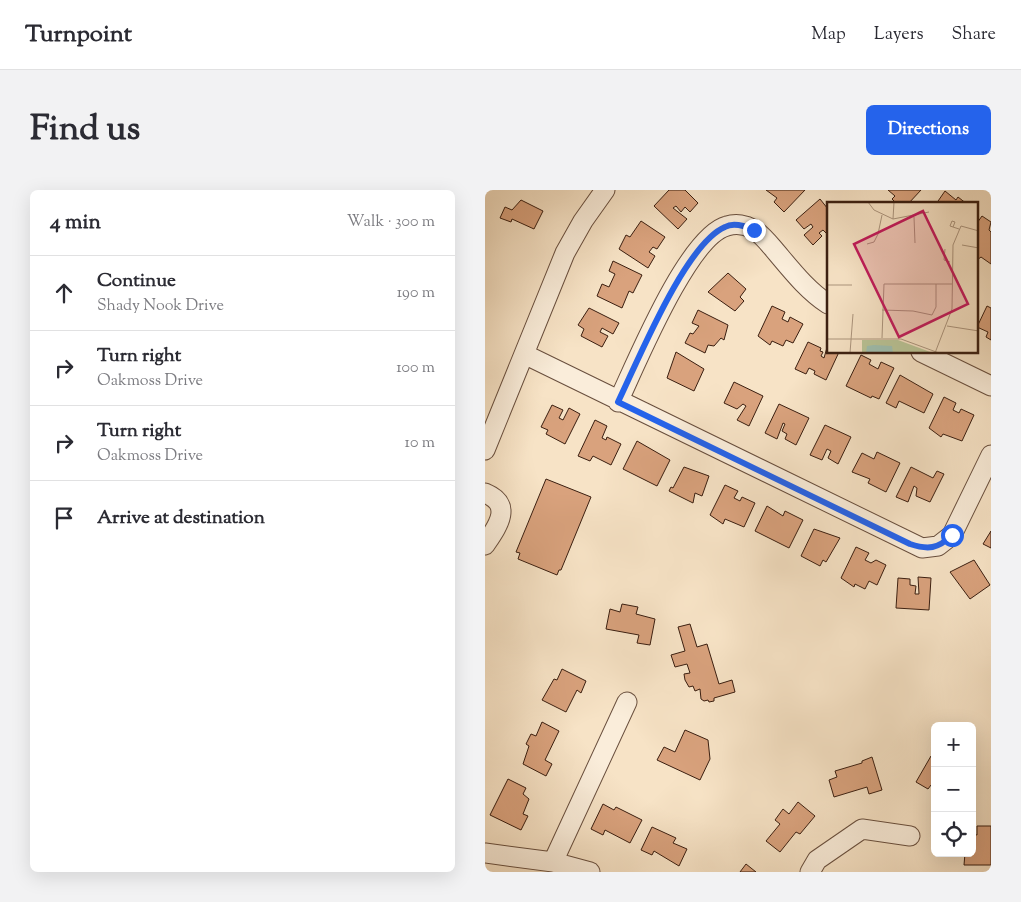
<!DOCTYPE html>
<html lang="en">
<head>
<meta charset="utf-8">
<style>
	:root { --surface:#fff; --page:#f2f2f3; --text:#2b2b33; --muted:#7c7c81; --line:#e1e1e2; --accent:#2563eb }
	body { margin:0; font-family:"Sorts Mill Goudy",serif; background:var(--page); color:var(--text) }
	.controls { position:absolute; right:15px; bottom:15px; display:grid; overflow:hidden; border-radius:8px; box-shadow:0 5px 20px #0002 }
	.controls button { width:45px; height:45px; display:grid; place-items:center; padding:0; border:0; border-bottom:1px solid var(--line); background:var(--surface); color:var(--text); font:25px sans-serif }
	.stop { position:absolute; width:15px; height:15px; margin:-11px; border:4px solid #2563eb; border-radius:50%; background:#fff }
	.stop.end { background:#2563eb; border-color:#fff; box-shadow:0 1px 5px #0008 }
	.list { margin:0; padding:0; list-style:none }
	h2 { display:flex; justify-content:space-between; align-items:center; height:65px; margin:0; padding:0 20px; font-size:21px }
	h2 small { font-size:16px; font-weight:400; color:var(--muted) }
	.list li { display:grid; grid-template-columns:32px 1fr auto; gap:15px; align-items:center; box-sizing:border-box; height:75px; padding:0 20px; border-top:1px solid var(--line) }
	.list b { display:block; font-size:19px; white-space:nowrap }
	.list p { margin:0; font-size:16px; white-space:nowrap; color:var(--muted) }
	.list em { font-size:16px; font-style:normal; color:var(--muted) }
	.icon { flex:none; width:28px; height:28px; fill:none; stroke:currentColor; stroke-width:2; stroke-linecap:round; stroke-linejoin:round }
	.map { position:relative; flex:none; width:506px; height:682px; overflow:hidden; border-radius:8px }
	header { display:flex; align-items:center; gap:30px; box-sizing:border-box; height:70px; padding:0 25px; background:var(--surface); border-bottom:1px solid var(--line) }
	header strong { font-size:24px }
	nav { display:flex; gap:28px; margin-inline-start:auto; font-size:18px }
	.intro { display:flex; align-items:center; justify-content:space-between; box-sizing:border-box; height:120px; padding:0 30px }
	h1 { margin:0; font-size:35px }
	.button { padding:12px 22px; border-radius:8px; background:var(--accent); color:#fff; font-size:18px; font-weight:700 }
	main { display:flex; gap:30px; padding:0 30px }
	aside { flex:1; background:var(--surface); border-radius:8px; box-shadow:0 5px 20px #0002 }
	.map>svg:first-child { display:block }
	.building { fill:#d9a27d; stroke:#3a1e10 }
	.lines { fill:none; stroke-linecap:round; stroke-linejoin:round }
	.minor-casing { stroke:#694f3e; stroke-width:21 }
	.minor { stroke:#faedda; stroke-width:19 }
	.route { stroke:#2563eb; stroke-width:6 }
	.inset-road { fill:none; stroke:#ab947d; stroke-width:1 }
	.view { fill:#c2185b; fill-opacity:0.15; stroke:#c2185b; stroke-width:2.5 }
	.inset-edge { fill:none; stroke:#3a1e10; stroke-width:2.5 }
</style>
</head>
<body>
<header>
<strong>Turnpoint</strong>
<nav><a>Map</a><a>Layers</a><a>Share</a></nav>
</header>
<div class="intro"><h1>Find us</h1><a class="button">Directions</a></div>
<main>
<aside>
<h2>4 min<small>Walk · 300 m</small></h2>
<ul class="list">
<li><svg class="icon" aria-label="ahead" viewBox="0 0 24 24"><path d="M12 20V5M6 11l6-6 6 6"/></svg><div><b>Continue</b><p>Shady Nook Drive</p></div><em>190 m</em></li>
<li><svg class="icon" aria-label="right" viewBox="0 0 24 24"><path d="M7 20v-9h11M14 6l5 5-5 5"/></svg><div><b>Turn right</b><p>Oakmoss Drive</p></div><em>100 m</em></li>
<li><svg class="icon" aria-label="right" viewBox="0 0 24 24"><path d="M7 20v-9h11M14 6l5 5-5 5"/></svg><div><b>Turn right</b><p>Oakmoss Drive</p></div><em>10 m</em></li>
<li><svg class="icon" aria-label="arrive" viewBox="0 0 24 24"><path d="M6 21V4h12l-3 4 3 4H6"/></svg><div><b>Arrive at destination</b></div></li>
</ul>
</aside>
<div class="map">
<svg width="506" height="682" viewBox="0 0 506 682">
	<rect width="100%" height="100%" fill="#f7e3c6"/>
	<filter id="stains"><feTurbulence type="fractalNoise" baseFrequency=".004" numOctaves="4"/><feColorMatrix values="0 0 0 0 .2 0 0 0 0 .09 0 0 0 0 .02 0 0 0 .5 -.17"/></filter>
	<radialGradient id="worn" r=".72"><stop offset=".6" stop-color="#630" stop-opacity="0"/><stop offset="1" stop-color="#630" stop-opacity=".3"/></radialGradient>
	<path class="building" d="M184 0H200L213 13 205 22 200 17 196 22 191 16 188 18 202 29 193 39 169 16Z
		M281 0H320L299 22 289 12 292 8Z
		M403 0H436L423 14H412L407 9 410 6Z
		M460 1 471 10 473 7 482 14H451Z
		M335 9 343 19V40L341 43 338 40 334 43 337 46 328 55 319 45 328 37 326 34 319 39 311 30Z
		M36 10 58 21 49 39 27 29 26 32 15 28 20 17 27 20Z
		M497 26 506 32 504 40 506 42V74L496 67 492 70V33Z
		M156 31 180 47 172 59 168 57 164 62 170 66 163 78 134 59 141 45 145 47Z
		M128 71 157 85 148 103 144 101 137 118 112 106 117 94 124 97 130 84 124 81Z
		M243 83 261 99 255 107 259 111 250 121 223 102Z
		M287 116 300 122 297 129 303 132 305 127 318 134 308 153 301 150 298 156 287 151 285 155 273 146Z
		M502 116 506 118V150L501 147 503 142 492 137Z
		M104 118 134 133 128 144 117 138 115 142 123 146 117 157 96 146 99 139 93 135Z
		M213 120 243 135 239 150 236 148 229 156 223 155 220 163 200 153 205 143 208 144 214 136 207 133Z
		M323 152 336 158 335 161 338 162 336 166 339 168 343 154V162H354L341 190 329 184 330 181 324 178 321 184 310 179Z
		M191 162 219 179 209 201 182 188Z
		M376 165 386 170 384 174 393 179 396 172 409 178 394 209 387 206 386 208 361 196Z
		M415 185 448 204 439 223 414 211 411 218 401 213Z
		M249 192 278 206 264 236 252 230 261 216 258 214 252 219 239 213Z
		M459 207 471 213 468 220 474 223 476 219 489 225 477 251 458 244 456 247 444 238Z
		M294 214 324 228 311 255 300 249 302 244 297 241 300 234 298 233 292 249 280 243Z
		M67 215 78 220 74 228 78 230 84 218 95 224 80 254 61 244 63 240 56 237Z
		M110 230 122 236 117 248 121 250 122 247 136 254 126 275 108 266 105 271 93 266Z
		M340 235 366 247 353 274 343 268 346 261 342 259 337 270 325 265Z
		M152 251 185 270 172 296 138 279Z
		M392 262 415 273 401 302 383 293 385 289 367 282 377 263 389 269Z
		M199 277 224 286 217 306 210 303 208 313 184 301 186 297 188 298Z
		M426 277 448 288 452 281 459 284 445 312 431 306 432 298 429 296 423 312 411 307Z
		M61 289 106 307 76 380H74L72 385 33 369 35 363 31 362Z
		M240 295 253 301 249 308 255 311 257 307 270 313 259 337 240 329 238 334 225 325Z
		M282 316 298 326 300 321 318 330 304 358 270 341Z
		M329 339 355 348 341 372 338 370 335 376 316 366Z
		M506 341V358L498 354Z
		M371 357 384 363 380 370 386 373 391 370 401 375 392 395 384 391 380 399 370 394 369 397 356 388Z
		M489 370 505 395 485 409 465 382Z
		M433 387 446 388 444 420 411 418 413 388 425 389V395L431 396 430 404H434Z
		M137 414 153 417 151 424 170 429 165 455 152 453 154 445 121 439 125 419 135 422Z
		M205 434 212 457 222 454 234 494 247 490 250 502 229 508V511L224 512 223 510 219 511 216 509 215 499 210 501 208 496 204 497 200 490 199 484 205 483 202 474 190 477 186 465 200 461 193 437Z
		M77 479 101 491 96 503 92 500 81 522 57 510 69 489 72 490Z
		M57 532 74 541 60 570 67 574 61 586 38 574 44 556 41 554 46 544 51 546Z
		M200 540 223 550 225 569 215 590 172 570 179 557 190 562Z
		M446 566 450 568V597L446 595 443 599 431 592Z
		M387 567 397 600 384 604 382 597 349 607 344 590 352 587 350 581 377 573V571Z
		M23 589 41 598 38 604 44 609 38 624 43 626 36 640 5 625Z
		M313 612 330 626 315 644 311 642 295 662 281 651 295 634 290 630 298 619 304 624Z
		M118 614 129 620 131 617 157 630 145 653 120 640 118 645 106 639Z
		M492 636H506V675H479L480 663H487V644L492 645Z
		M167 637 191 648 188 653 202 659 194 676 169 661 167 665 156 660Z
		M261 674 271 682H255Z"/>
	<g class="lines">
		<defs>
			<path id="minor" d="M436 162 506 196
				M39 164 437 358 453 356 467 345 506 265
				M133 212C151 174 203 46 242 36 251 33 261 35 268 39 278 45 285 55 292 63 308 82 323 101 343 114
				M0 260 80 63 98 31 120 0
				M0 303C29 315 12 337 0 355
				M0 663 68 672 105 682
				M68 672 142 512
				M325 682 332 670 377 639 425 646"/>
		</defs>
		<use href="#minor" class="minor-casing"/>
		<use href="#minor" class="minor"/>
	</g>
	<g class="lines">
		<path class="route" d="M269 40C260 36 249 32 240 37 200 54 153 171 133 212L425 354C443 360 453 359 467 345"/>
	</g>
	<g transform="translate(342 12)">
		<rect width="151" height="151" fill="#f7e3c6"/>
		<path d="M35 138H71L106 151H35Z" fill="#b9c497"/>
		<path d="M47 143 65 144 66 151H39L40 144Z" fill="#9ebfb0"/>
		<path class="inset-road" d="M41 0 47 8 66 17 102 10M87 15 88 41M66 17 67 0M126 25 128 20 125 19 123 24 132 27M40 42 47 40 51 32 55 13M135 43 152 46M118 47 117 58 123 60M0 83H25M55 108 86 109 105 113 109 105V82M120 124 152 129M55 136 57 82H125M0 137H74L112 151M23 151 26 112M108 151 125 107 126 43 134 24 152 29"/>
		<path class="view" d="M96 9 141 102 72 135 27 42Z"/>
		<rect width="151" height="151" class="inset-edge"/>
	</g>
	<rect width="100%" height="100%" filter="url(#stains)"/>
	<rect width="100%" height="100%" fill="url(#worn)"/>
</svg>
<div class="controls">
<button>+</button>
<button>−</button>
<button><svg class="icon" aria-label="locate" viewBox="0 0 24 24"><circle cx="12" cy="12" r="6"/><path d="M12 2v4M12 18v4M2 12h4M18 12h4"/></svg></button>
</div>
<div class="stop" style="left:467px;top:345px"></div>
<div class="stop end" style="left:269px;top:40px"></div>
</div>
</main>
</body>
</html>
